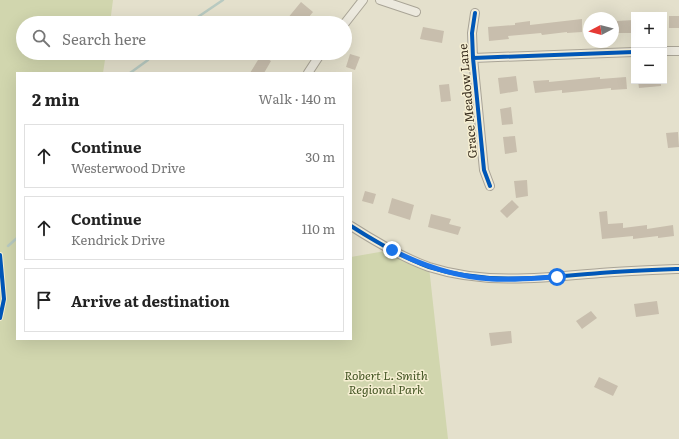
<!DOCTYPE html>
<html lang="en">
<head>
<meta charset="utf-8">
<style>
	:root { --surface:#fff; --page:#f6f6f6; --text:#222; --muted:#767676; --line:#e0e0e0 }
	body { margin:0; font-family:Literata,serif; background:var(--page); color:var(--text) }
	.controls { position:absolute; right:12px; top:12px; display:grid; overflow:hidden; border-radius:0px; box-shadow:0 4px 16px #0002 }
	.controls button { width:36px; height:36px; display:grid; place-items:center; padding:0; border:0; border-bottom:1px solid var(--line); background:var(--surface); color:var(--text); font:20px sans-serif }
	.compass { position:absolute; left:583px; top:12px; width:36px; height:36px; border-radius:50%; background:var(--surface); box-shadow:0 4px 16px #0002; rotate:263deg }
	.stop { position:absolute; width:12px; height:12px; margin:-9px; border:3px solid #1a73e8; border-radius:50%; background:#fff }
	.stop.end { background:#1a73e8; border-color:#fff; box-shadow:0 1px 4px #0008 }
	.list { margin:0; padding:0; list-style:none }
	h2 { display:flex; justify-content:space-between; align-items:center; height:52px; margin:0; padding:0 16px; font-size:17px }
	h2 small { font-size:13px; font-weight:400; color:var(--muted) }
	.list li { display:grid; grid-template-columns:26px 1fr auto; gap:12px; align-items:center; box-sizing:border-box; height:64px; margin:0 8px 8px; padding:0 8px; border:1px solid var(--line); border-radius:0px }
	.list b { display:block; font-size:15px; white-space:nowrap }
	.list p { margin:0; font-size:13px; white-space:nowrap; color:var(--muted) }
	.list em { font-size:13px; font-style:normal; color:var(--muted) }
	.icon { flex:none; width:22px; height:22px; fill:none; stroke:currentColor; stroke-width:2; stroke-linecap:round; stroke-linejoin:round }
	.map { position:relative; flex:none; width:679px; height:439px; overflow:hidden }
	.search { position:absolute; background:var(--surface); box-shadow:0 4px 16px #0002; left:16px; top:16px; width:336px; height:44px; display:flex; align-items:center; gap:10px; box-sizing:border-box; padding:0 14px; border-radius:22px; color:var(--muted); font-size:15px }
	.panel { position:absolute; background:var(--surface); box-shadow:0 4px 16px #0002; left:16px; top:72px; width:336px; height:268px; border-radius:0px }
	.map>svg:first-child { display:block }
	.green { fill:#d1d6ae }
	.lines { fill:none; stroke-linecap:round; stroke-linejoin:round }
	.stream { stroke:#b8cac1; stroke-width:2.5 }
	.building { fill:#c8bead }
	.minor-casing { stroke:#a9a496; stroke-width:10 }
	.minor { stroke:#ece9de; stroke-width:8 }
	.cycleway-casing { stroke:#f6efd2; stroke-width:6 }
	.cycleway { stroke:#0057b8; stroke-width:4 }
	.route { stroke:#1a73e8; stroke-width:5 }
	.labels { text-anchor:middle; stroke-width:3; stroke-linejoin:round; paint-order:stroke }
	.street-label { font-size:12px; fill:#382d1e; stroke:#f6efd2 }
	.park-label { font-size:12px; font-style:italic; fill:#445524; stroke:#f6efd2 }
</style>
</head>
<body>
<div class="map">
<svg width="679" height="439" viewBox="0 0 679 439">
	<rect width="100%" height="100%" fill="#e4e0cc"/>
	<path class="green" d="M0 0H113L110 23H23V53H106L103 73H17V339H351V257L391 250 429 267 448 439H0Z"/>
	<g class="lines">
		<path class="stream" d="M189 23 223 0
			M155 55 157 53
			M130 73 148 60
			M8 246 17 238"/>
	</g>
	<path class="building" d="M301 2 313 12 304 23H292L287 19Z
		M669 16H679V28H669Z
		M582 19V32L567 33V32L542 35 541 33 508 36 509 39 489 41 488 27 515 25V23L530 21V25Z
		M634 20V33H617V21Z
		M423 27 444 31 442 43 420 39Z
		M350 54 360 57 355 70 346 67Z
		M261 55 271 61 264 73H250Z
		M516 76 518 91 500 94 498 78Z
		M600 77V79L626 77 627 89 611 90V88L562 93V90L535 93 533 81 549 80V82Z
		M638 81H661V86L639 88Z
		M449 84 451 101 441 102 439 85Z
		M511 107 513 124 502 125 500 109Z
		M678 132 679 147 668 148 666 133Z
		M515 136 517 152 505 154 503 137Z
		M527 180 528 196 516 198 514 181Z
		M365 191 376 194 373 204 362 201Z
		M392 198 414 205 410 220 388 213Z
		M512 200 519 207 507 218 500 211Z
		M607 211 608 224 623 223V228L647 225V229L673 225 674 236 658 238V236L633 239V236L602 239 599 212Z
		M431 214 451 219 449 224 461 227 458 235 428 227Z
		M657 301 659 314 636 317 634 304Z
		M591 311 597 318 582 329 576 321Z
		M511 331 512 343 491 346 489 333Z
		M599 377 618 386 613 396 594 387Z"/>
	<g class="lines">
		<defs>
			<path id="minor" d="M380 0 416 12
				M475 13 472 33 473 58 484 170 490 186
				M345 23 363 0
				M664 51H679
				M473 58 634 52
				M308 73 321 53
				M351 226C376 242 401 257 429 267 485 285 543 278 600 273 626 271 653 270 679 269"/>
		</defs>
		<use href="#minor" class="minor-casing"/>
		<use href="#minor" class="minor"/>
		<defs>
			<path id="cycleway" d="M475 13 472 33 473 58 484 170 490 186
				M473 58 634 52
				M351 226C376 242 401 257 429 267 485 285 543 278 600 273 626 271 653 270 679 269
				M0 255 4 299 0 318"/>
		</defs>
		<use href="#cycleway" class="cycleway-casing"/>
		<use href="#cycleway" class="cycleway"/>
	</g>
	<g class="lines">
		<path class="route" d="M392 250C423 266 457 277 492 279 513 280 535 278 557 277"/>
	</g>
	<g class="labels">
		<g class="street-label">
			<text transform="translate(468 101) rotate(-95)" y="4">Grace Meadow Lane</text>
		</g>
		<g class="park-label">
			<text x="386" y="380">Robert L. Smith<tspan x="386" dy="14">Regional Park</tspan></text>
		</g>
	</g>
</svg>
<div class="controls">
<button>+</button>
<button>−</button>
</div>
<svg class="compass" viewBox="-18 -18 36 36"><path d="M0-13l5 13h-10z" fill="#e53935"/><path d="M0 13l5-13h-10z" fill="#767676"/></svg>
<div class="stop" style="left:557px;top:277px"></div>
<div class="stop end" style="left:392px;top:250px"></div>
<div class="search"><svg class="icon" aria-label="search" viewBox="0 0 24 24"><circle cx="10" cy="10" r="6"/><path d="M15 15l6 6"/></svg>Search here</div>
<section class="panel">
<h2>2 min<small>Walk · 140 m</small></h2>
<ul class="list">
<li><svg class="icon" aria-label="ahead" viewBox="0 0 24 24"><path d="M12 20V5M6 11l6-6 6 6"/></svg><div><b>Continue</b><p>Westerwood Drive</p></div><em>30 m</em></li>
<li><svg class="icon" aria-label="ahead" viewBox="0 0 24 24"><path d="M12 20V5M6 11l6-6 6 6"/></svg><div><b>Continue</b><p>Kendrick Drive</p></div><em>110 m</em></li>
<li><svg class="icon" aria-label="arrive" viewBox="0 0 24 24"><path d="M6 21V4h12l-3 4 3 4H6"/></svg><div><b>Arrive at destination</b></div></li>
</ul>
</section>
</div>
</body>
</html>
